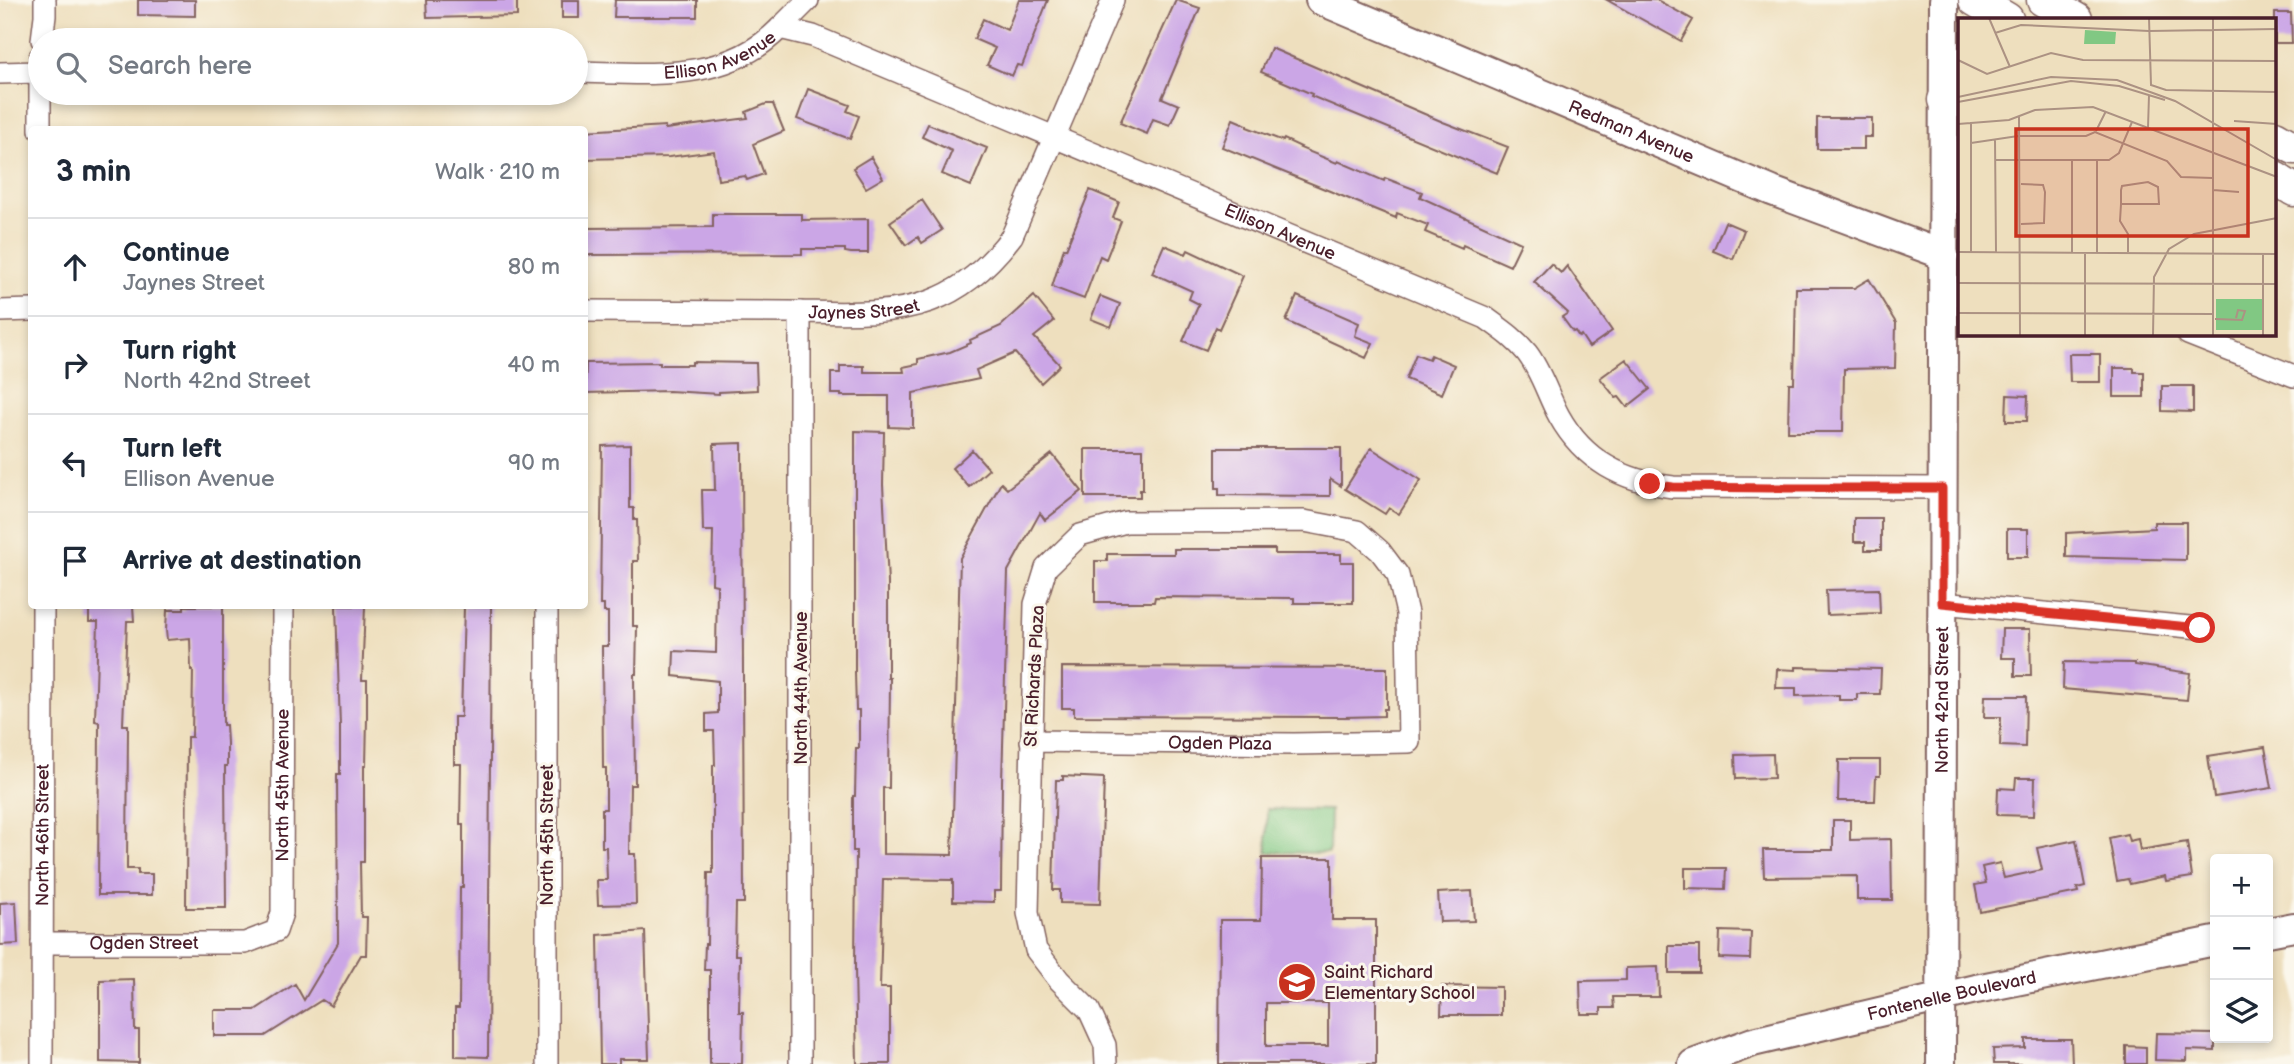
<!DOCTYPE html>
<html lang="en">
<head>
<meta charset="utf-8">
<style>
	:root { --surface:#fff; --page:#f6f6f7; --text:#1f2937; --muted:#747a83; --line:#e0e1e3 }
	body { margin:0; font-family:"Balsamiq Sans",sans-serif; background:var(--page); color:var(--text) }
	.controls { position:absolute; right:21px; bottom:21px; display:grid; overflow:hidden; border-radius:7px; box-shadow:0 4px 10px #0003 }
	.controls button { width:63px; height:63px; display:grid; place-items:center; padding:0; border:0; border-bottom:2px solid var(--line); background:var(--surface); color:var(--text); font:35px sans-serif }
	.stop { position:absolute; width:21px; height:21px; margin:-16px; border:5px solid #d93025; border-radius:50%; background:#fff }
	.stop.end { background:#d93025; border-color:#fff; box-shadow:0 2px 7px #0008 }
	.list { margin:0; padding:0; list-style:none }
	h2 { display:flex; justify-content:space-between; align-items:center; height:91px; margin:0; padding:0 28px; font-size:30px }
	h2 small { font-size:23px; font-weight:400; color:var(--muted) }
	.list li { display:grid; grid-template-columns:46px 1fr auto; gap:21px; align-items:center; box-sizing:border-box; height:98px; padding:0 28px; border-top:2px solid var(--line) }
	.list b { display:block; font-size:26px; white-space:nowrap }
	.list p { margin:0; font-size:23px; white-space:nowrap; color:var(--muted) }
	.list em { font-size:23px; font-style:normal; color:var(--muted) }
	.icon { flex:none; width:38px; height:38px; fill:none; stroke:currentColor; stroke-width:2; stroke-linecap:round; stroke-linejoin:round }
	.map { position:relative; flex:none; width:2294px; height:1064px; overflow:hidden }
	.search { position:absolute; background:var(--surface); box-shadow:0 4px 10px #0003; left:28px; top:28px; width:560px; height:77px; display:flex; align-items:center; gap:18px; box-sizing:border-box; padding:0 24px; border-radius:38px; color:var(--muted); font-size:26px }
	.panel { position:absolute; background:var(--surface); box-shadow:0 4px 10px #0003; left:28px; top:126px; width:560px; height:483px; border-radius:7px }
	.map>svg:first-child { display:block }
	.green { fill:#81c883; stroke:#667457; stroke-width:2 }
	.building { fill:#cba6e6; fill-rule:evenodd }
	.lines { fill:none; stroke-linecap:round; stroke-linejoin:round }
	.street-casing { stroke:#83625e; stroke-width:24 }
	.secondary-casing { stroke:#83625e; stroke-width:32 }
	.primary-casing { stroke:#83625e; stroke-width:35 }
	.street { stroke:#fff; stroke-width:21 }
	.secondary { stroke:#fff; stroke-width:28 }
	.primary { stroke:#fff; stroke-width:32 }
	.route { stroke:#d93025; stroke-width:9 }
	.labels { text-anchor:middle; stroke-width:6; stroke-linejoin:round; paint-order:stroke }
	.street-label { font-size:18px; fill:#4a1f2b; stroke:#fbf7ec }
	.poi-label { font-size:18px; fill:#4a1f2b; stroke:#fbf7ec; text-anchor:start }
	.inset-road { fill:none; stroke:#ac9283; stroke-width:2 }
	.view { fill:#c8321e; fill-opacity:0.15; stroke:#c8321e; stroke-width:3.5 }
	.inset-edge { fill:none; stroke:#4a1f2b; stroke-width:3.5 }
</style>
</head>
<body>
<div class="map">
<svg width="2294" height="1064" viewBox="0 0 2294 1064">
	<rect width="100%" height="100%" fill="#fbf7ec"/>
	<filter id="ink" filterUnits="userSpaceOnUse"><feTurbulence type="fractalNoise" baseFrequency=".0143" numOctaves="2"/><feDisplacementMap in="SourceGraphic" scale="14" xChannelSelector="R" yChannelSelector="G"/><feConvolveMatrix kernelMatrix="1 2 1 2 8 2 1 2 1" color-interpolation-filters="sRGB"/></filter>
	<filter id="wash" filterUnits="userSpaceOnUse"><feTurbulence type="fractalNoise" baseFrequency=".00686" numOctaves="4" result="noise"/><feDisplacementMap in="SourceGraphic" scale="28" xChannelSelector="R" yChannelSelector="G"/><feGaussianBlur stdDeviation="1.57" result="paint"/><feColorMatrix in="noise" values="0 0 0 0 0 0 0 0 0 0 0 0 0 0 0 0 0 1.4 0 .05"/><feComposite in="paint" operator="in"/></filter>
	<g filter="url(#wash)">
		<rect width="100%" height="100%" fill="#eedfbe"/>
		<path class="green" d="M1267 809 1330 810 1329 853 1267 852Z"/>
		<g id="blocks">
			<path class="building" d="M138 0H195V16L138 15Z
				M426 0H517V16L427 18Z
				M562 0H579V18H562Z
				M615 0H697V17H614Z
				M1019 0H1048L1022 66 1017 65 1012 76 987 65 995 48 974 39 983 19 1007 30Z
				M1176 0 1200 8 1162 98 1179 105 1170 125 1153 119 1147 134 1120 123Z
				M1607 0H1657L1693 20 1681 41Z
				M2275 13H2291L2292 43H2275Z
				M1271 48 1443 122 1508 147 1497 173 1311 96 1312 94 1261 72Z
				M808 89 850 105 847 111 859 116 850 139 797 119Z
				M766 104H773L784 131 753 144 764 174 747 180 745 176 718 180 714 151 669 157 584 159V131L665 126V129L748 118 746 112Z
				M1817 118H1872V137H1864V149H1817Z
				M1233 119 1247 125V127L1283 141 1284 139 1301 147 1300 148 1337 163 1338 161 1384 181 1385 178 1422 192 1420 197 1521 243 1510 266 1463 245 1462 248 1425 232 1428 225 1397 213 1396 218 1222 147Z
				M928 124 987 148 971 186 942 174 952 151 922 137Z
				M871 157 883 178 866 188 853 168Z
				M1090 190 1119 202 1113 218 1121 221 1106 259 1100 256 1084 299 1052 287 1064 248 1066 249Z
				M922 200 942 230 922 243 918 237 906 245 890 222Z
				M713 214H802V220L868 219V253H851L845 252V249H802V254L584 255V228L713 227Z
				M1725 222 1744 230 1733 259 1713 251Z
				M1164 245 1186 254 1188 250 1243 276 1219 329 1216 327 1206 350 1183 341 1199 304 1189 299 1192 291 1152 273Z
				M1551 264 1561 273 1567 266 1612 331 1589 347 1581 335 1579 337 1575 331 1573 332 1562 317 1568 313 1534 282Z
				M1869 279 1896 323 1895 368 1844 369 1843 432H1788L1789 383H1794L1796 288H1854Z
				M1034 296 1054 321 1034 337 1060 365 1041 383 1015 353 976 370 979 379 913 393V428L889 427V396H841V394H831V373H840V366H864V372H904L903 367 918 364V359L950 352 971 343 970 340 1001 326Z
				M1100 296 1120 304 1111 327 1091 319Z
				M1297 296 1359 323 1355 336 1373 343 1366 358 1286 321Z
				M1416 354 1429 359 1431 355 1454 365 1442 394 1406 379Z
				M2069 354H2100V382H2070Z
				M1626 359 1650 389 1627 407 1619 397 1616 398 1600 378Z
				M660 362V365H692V362L756 363 757 390 719 392V394L669 391 585 393 586 363Z
				M2114 368H2134V372H2144V397H2114Z
				M2162 386H2193V412L2162 411Z
				M2007 395 2028 396 2027 421H2006Z
				M855 431 884 432 883 485 888 583V678H890L889 788H883V854L952 855 960 558 1001 483 1007 489 1052 454 1082 491 1045 520 1040 513 1008 571 1002 781 1001 891H994V902L953 901V880L883 879 880 988H890V1064H857L855 968 856 851H853V796H855L856 748H859V710H856L855 672Z
				M742 443 744 903H736L735 955H740L739 1012H743L742 1064H710V970H704L705 944H707L708 873H713V765H715L714 731H706V714L718 713V681L673 676 674 651 716 653 717 585 712 584 713 531H703L702 490H715L714 444Z
				M630 445V508H634V520H637L638 561H633V626H637L636 674H634L635 785H630L629 854H635L636 904 598 905 597 880H607L606 847H602V809H606V768H603L602 646H608V612H604V605H600L602 446Z
				M1216 448H1341V486L1330 479V496L1219 495V488H1216Z
				M1371 448 1421 480 1399 514 1389 508 1385 514 1345 489Z
				M1085 449H1143V490H1140V497H1085Z
				M972 450 989 469 969 487 952 468Z
				M1854 518H1881V550H1865V542H1854Z
				M2154 522H2186V560L2066 557V533L2154 528Z
				M2007 529H2028V557H2007Z
				M1174 549H1275V554H1341V562H1353V603H1294V598L1155 597 1154 602H1095V561H1107V554H1174Z
				M1879 589 1880 613 1827 615 1826 590Z
				M89 606H133L134 621H127L123 725H128L127 869H138V874H152V895H98L99 722 95 721 98 622H89Z
				M184 606H223V725H226L227 743V766H225L226 908H186L187 737H192L193 670H191L190 638 167 640 166 630 167 610H184Z
				M336 606H365L362 680H367V717L366 766H364V862H360L361 917H367L366 955H361L331 1006 322 1000 265 1036H214V1010H255L295 984 304 1000 338 943 337 774H340V726Z
				M464 606H491L488 1057 455 1056V1008H459L460 887H463V824H460L461 764H454V717H461Z
				M2002 629H2030L2031 676H2015V658H2001Z
				M2064 662 2135 663V665L2190 673 2187 700 2063 689Z
				M1062 667 1387 668V709H1384V716L1344 717 1074 716V708H1062Z
				M1796 667 1881 669 1880 694H1857V700H1839V695L1796 696V688H1776L1777 669 1796 670Z
				M1985 696H2026L2025 747 2000 746 2001 717H1984Z
				M2265 747 2272 788 2214 797 2208 756Z
				M1773 754 1774 778 1736 779 1735 755Z
				M1839 760H1880V776H1876L1875 801H1838Z
				M1063 776 1104 778 1100 904 1060 903V890H1053L1056 780H1063Z
				M2016 778H2035L2034 816 1997 815 1998 788 2015 789Z
				M1833 820H1850V840L1891 839 1892 900H1857V876L1764 877 1763 850H1833Z
				M2127 834 2129 841 2138 839 2140 850 2187 842 2192 877 2166 881 2165 876 2130 884 2128 879 2117 881 2109 838Z
				M2076 840 2085 886 2077 888 2078 892 1980 912 1975 885 1986 883 1982 867 2000 863 2004 878 2042 870 2037 848Z
				M1262 858H1332V920H1376V1064H1219L1220 920H1261ZM1266 1003H1328V1046H1266Z
				M1685 868H1726L1725 889 1685 888Z
				M1472 891 1474 921 1440 922 1438 893Z
				M16 902 18 944 0 945V903Z
				M645 931 649 1059H619V1064H600L598 935Z
				M1720 931 1751 932 1750 959 1719 958Z
				M1669 946H1699V973H1669Z
				M1658 967 1659 997H1613L1614 1008H1601V1014H1581L1580 981 1626 980V968Z
				M134 979 135 1030H139V1063L100 1062V980Z
				M1442 986 1501 987V1015H1441Z
				M2156 1033 2215 1034V1051L2187 1050V1061L2155 1060Z
				M2025 1039H2071L2072 1064H1994L1993 1049 2025 1048Z
				M2126 1046 2146 1047V1064H2126Z"/>
		</g>
	</g>
	<g filter="url(#ink)">
		<use href="#blocks" fill-opacity="0" stroke="#83625e" stroke-width="2"/>
		<g class="lines">
			<defs>
				<g id="street">
					<path d="M780 28 808 0"/>
					<path d="M42 40 45 16V0"/>
					<path id="s1" d="M576 72C648 73 725 84 780 28L813 36 1486 318C1501 329 1515 338 1527 353 1541 371 1548 396 1559 416 1584 461 1623 481 1673 487L1942 488"/>
					<path d="M0 73 40 72"/>
					<path d="M40 130V57"/>
					<path d="M0 311 32 310"/>
					<path id="s2" d="M584 311C652 311 720 312 787 312 833 312 886 317 930 301 964 289 990 265 1012 236L1113 0"/>
					<path d="M2188 334 2294 376"/>
					<path d="M1942 603 2200 628"/>
					<path d="M547 606V1064"/>
					<path id="s3" d="M1031 741 1294 744 1409 742 1407 613 1398 575 1380 551 1357 531 1304 521 1126 522 1080 535 1046 568 1035 604 1028 913 1036 950 1059 980 1089 1010 1105 1045 1106 1064"/>
					<path id="s4" d="M42 943H245L276 931 282 913 283 606"/>
					<path id="s5" d="M42 1064 43 606"/>
					<path d="M800 1064V312"/>
				</g>
				<g id="secondary">
					<path id="s6" d="M1320 0 1772 191 1944 255"/>
					<path d="M2268 932 2294 927"/>
					<path id="s7" d="M1693 1064 1753 1042 1976 989 2215 941"/>
					<path id="s8" d="M1941 1064 1944 0"/>
				</g>
				<path id="primary" d="M1975 0 2007 19
					M2043 0 2076 19
					M1944 100 1960 64
					M2275 137 2294 148
					M2275 178 2294 190"/>
			</defs>
			<use href="#street" class="street-casing"/>
			<use href="#secondary" class="secondary-casing"/>
			<use href="#primary" class="primary-casing"/>
			<use href="#street" class="street"/>
			<use href="#secondary" class="secondary"/>
			<use href="#primary" class="primary"/>
		</g>
	</g>
	<g class="lines" filter="url(#ink)">
		<path class="route" d="M1650 484 1673 487 1772 488H1942V603L2200 628"/>
	</g>
	<defs>
		<symbol id="school-disc" viewBox="-11 -11 22 22"><circle r="9.5" fill="#c8321e" stroke="#fbf7ec"/><path d="M0-5L7-2L0 1L-7-2ZM-4 1L0 2.5L4 1V4Q0 6-4 4Z" fill="#fff"/></symbol>
	</defs>
	<g fill-rule="evenodd">
		<use href="#school-disc" x="1275" y="960" width="44" height="44"/>
	</g>
	<g class="labels">
		<g class="street-label">
			<text dy="6" stroke="none"><textPath href="#s1" startOffset="147">Ellison Avenue</textPath></text>
			<text dy="6" stroke="none"><textPath href="#s6" startOffset="338">Redman Avenue</textPath></text>
			<text dy="6" stroke="none"><textPath href="#s1" startOffset="756">Ellison Avenue</textPath></text>
			<text dy="6" stroke="none"><textPath href="#s2" startOffset="280">Jaynes Street</textPath></text>
			<text transform="translate(1034 676) rotate(-87)" y="6">St Richards Plaza</text>
			<text transform="translate(801 688) rotate(-90)" y="6">North 44th Avenue</text>
			<text dy="6" stroke="none"><textPath href="#s8" startOffset="364">North 42nd Street</textPath></text>
			<text dy="6" stroke="none"><textPath href="#s3" startOffset="189">Ogden Plaza</textPath></text>
			<text dy="6" stroke="none"><textPath href="#s4" startOffset="383">North 45th Avenue</textPath></text>
			<text dy="6" stroke="none"><textPath href="#s5" startOffset="229">North 46th Street</textPath></text>
			<text transform="translate(547 835) rotate(-90)" y="6">North 45th Street</text>
			<text dy="6" stroke="none"><textPath href="#s4" startOffset="102">Ogden Street</textPath></text>
			<text dy="6" stroke="none"><textPath href="#s7" startOffset="268">Fontenelle Boulevard</textPath></text>
		</g>
		<g class="poi-label">
			<text x="1324" y="978">Saint Richard<tspan x="1324" dy="21">Elementary School</tspan></text>
		</g>
	</g>
	<g transform="translate(1958 18)">
		<rect width="318" height="318" fill="#eedfbe"/>
		<path d="M127 12 158 14 157 26H126ZM258 281H304V312H258Z" fill="#81c883"/>
		<path class="inset-road" d="M31 0 52 49M191 0 193 67 208 72 319 74M37 15 63 7 191 13 319 11M0 42 29 56 93 35 125 42 319 43M0 79 93 59 159 62 217 83 319 142M0 84 113 63 161 68 207 82M61 99 62 318M276 103 319 106M13 104V234M255 104V0M0 106 51 102 77 92 135 89 319 159M190 110 191 77M138 113 148 93M37 121 38 234M13 125 60 118H128L137 114 209 143 223 159 255 160M37 142H151L161 135 174 104M114 142V234M255 172 281 174M163 186H201L200 169 190 164 164 168 163 172V186L162 203 170 216V234M63 206 86 205 87 174 85 167 63 166M0 234 319 236M139 234V142M305 236V318M0 265 319 266M0 295 254 296M257 301 284 302 287 293 280 292 278 300M127 318V234M195 318 196 259 211 231 236 216 319 200M255 318V105"/>
		<path class="view" d="M58 111H290V218H58Z"/>
		<rect width="318" height="318" class="inset-edge"/>
	</g>
</svg>
<div class="controls">
<button>+</button>
<button>−</button>
<button><svg class="icon" aria-label="layers" viewBox="0 0 24 24"><path d="M12 4l9 5-9 5-9-5zM3 14l9 5 9-5"/></svg></button>
</div>
<div class="stop" style="left:2200px;top:628px"></div>
<div class="stop end" style="left:1650px;top:484px"></div>
<div class="search"><svg class="icon" aria-label="search" viewBox="0 0 24 24"><circle cx="10" cy="10" r="6"/><path d="M15 15l6 6"/></svg>Search here</div>
<section class="panel">
<h2>3 min<small>Walk · 210 m</small></h2>
<ul class="list">
<li><svg class="icon" aria-label="ahead" viewBox="0 0 24 24"><path d="M12 20V5M6 11l6-6 6 6"/></svg><div><b>Continue</b><p>Jaynes Street</p></div><em>80 m</em></li>
<li><svg class="icon" aria-label="right" viewBox="0 0 24 24"><path d="M7 20v-9h11M14 6l5 5-5 5"/></svg><div><b>Turn right</b><p>North 42nd Street</p></div><em>40 m</em></li>
<li><svg class="icon" aria-label="left" viewBox="0 0 24 24"><path d="M17 20v-9H6M10 6l-5 5 5 5"/></svg><div><b>Turn left</b><p>Ellison Avenue</p></div><em>90 m</em></li>
<li><svg class="icon" aria-label="arrive" viewBox="0 0 24 24"><path d="M6 21V4h12l-3 4 3 4H6"/></svg><div><b>Arrive at destination</b></div></li>
</ul>
</section>
</div>
</body>
</html>
